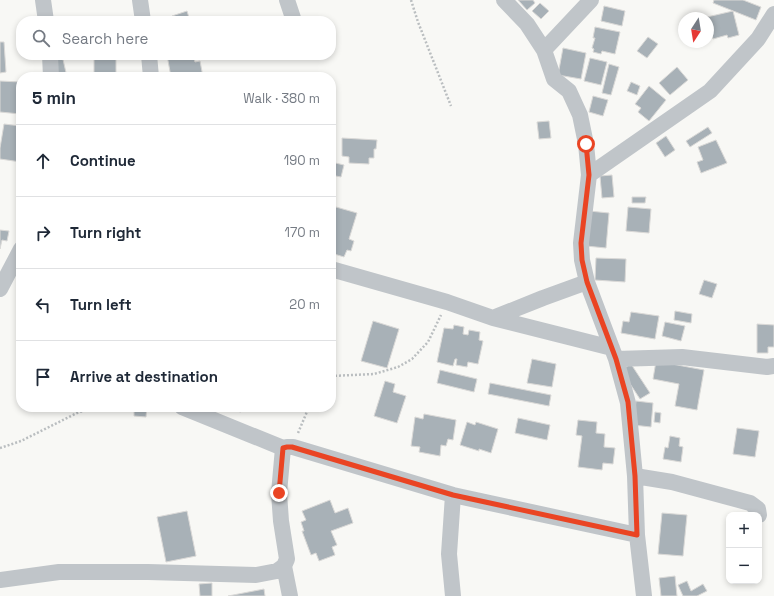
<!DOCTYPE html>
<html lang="en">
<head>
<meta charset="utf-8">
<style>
	:root { --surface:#fff; --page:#f2f2f3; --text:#1f2937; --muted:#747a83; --line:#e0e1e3 }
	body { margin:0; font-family:"Space Grotesk",sans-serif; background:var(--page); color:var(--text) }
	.controls { position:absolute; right:12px; bottom:12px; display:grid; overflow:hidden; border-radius:8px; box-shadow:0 2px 6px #0003 }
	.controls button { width:36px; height:36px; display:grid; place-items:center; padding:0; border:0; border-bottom:1px solid var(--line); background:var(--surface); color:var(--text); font:20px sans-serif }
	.compass { position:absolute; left:678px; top:12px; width:36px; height:36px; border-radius:50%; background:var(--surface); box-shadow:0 2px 6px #0003; rotate:192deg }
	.stop { position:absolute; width:12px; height:12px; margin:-9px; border:3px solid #ea4423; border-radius:50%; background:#fff }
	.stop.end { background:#ea4423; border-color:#fff; box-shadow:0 1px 4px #0008 }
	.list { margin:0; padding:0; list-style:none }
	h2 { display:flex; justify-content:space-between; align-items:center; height:52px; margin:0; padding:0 16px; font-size:17px }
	h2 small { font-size:13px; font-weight:400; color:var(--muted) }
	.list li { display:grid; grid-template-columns:26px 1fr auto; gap:12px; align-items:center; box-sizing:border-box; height:72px; padding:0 16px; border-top:1px solid var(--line) }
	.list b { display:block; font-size:15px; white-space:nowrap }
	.list em { font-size:13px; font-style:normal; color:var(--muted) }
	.icon { flex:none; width:22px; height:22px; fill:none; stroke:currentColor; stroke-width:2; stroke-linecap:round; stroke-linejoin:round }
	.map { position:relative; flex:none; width:774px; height:596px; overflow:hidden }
	.search { position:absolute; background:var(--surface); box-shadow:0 2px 6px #0003; left:16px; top:16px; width:320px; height:44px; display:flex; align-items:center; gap:10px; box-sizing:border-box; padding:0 14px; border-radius:16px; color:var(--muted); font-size:15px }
	.panel { position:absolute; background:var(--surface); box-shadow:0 2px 6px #0003; left:16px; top:72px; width:320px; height:340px; border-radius:16px }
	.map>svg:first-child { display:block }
	.building { fill:#a8b1b7; stroke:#dad9d7 }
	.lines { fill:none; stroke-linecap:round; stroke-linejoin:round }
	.path { stroke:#babec0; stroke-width:2.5; stroke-dasharray:2 2; stroke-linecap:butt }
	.street { stroke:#c0c5c9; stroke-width:16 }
	.route { stroke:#ea4423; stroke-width:5 }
</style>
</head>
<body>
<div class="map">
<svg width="774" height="596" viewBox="0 0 774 596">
	<rect width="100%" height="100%" fill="#f8f8f5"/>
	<path class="building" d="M518 0H533L535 3 527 10Z
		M714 0H743L761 7 756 20 713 3Z
		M540 3 549 11 541 19 532 11Z
		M604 6 625 11 622 26 601 21Z
		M187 11 190 21H157L172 17V16Z
		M733 11 739 35 728 38 727 35 713 39 707 17Z
		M595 27 620 32 615 54 602 51 601 54 593 52 594 49 592 48 595 38H593Z
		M648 37 658 44 647 58 637 51Z
		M0 42H4L6 72 0 73Z
		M563 48 586 53 581 79 558 75Z
		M50 55H62L67 77H55Z
		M94 55H114V57H116V77H94Z
		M167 55H193L195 62 200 61 203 77H171Z
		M590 58 607 62 601 85 584 81Z
		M609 64 619 67 611 95 602 93Z
		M677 67 688 80 670 95 659 83Z
		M0 81 21 82 20 114 0 112Z
		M631 82 640 86 637 95 627 91Z
		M649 86 666 100 649 121 638 112 641 108 635 104Z
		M593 96 608 100 603 116 589 112Z
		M549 121 551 138 539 139 537 122Z
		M4 124 21 126V162L0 159V148Z
		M708 127 712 133 690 147 686 141Z
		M666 136 675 150 665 157 656 143Z
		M342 138 377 140 376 149H374V158H369V164L349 163V157L342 156Z
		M716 140 727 163 701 173 697 162 703 160 698 147Z
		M331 162 344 165 341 177 331 175Z
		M612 175 614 197 602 198 600 176Z
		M632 197H646L645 203H632Z
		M336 207 357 213 349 239 354 241 351 251 347 250 344 257 331 253V215H333Z
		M628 207 651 209 649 233 626 231Z
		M589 211 609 213 606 248 586 246Z
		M0 230 9 231 7 241 2 240 0 249Z
		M596 258 626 259 625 282 595 280Z
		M704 280 717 284 712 298 699 294Z
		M675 311 692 314 691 323 674 320Z
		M631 312 659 316 655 339 621 333 623 321 629 322Z
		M373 321 399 329 387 368 361 361Z
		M665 322 685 326 681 341 662 336Z
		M757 324 774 325V347H768V353H757Z
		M454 325 464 327 463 334 468 335 469 330 480 332 479 340 483 341 478 364 468 362 467 367 456 365 457 359H455L453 366 437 362 444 328 453 329Z
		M532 359 556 364 552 387 527 383Z
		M656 361 704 370 697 410 675 406 679 384 653 379Z
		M631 364 650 393 640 399 621 370Z
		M440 370 477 379 474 392 437 383Z
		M385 381 395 384 393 392 406 396 397 423 374 416Z
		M490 383 551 395 549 406 488 394Z
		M636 401 653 403 651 427 633 425Z
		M134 407H147L146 417 134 416Z
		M217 407H242L241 412Z
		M655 412 661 413 660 423 654 422Z
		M424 414 456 420 453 440 448 439 446 446 441 445 440 456 419 452 420 447 411 446 415 417 423 419Z
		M518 418 550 425 547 440 515 433Z
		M578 420 597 422 596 433 605 434 604 447 615 448 613 464 603 463 602 470 578 467 582 436 576 435Z
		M467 422 475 425 476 422 498 429 491 453 479 449V451L460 445Z
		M737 428 759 431 755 457 733 454Z
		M670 436 680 438 679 446 683 447 681 462 663 459 665 447 668 448Z
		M330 500 335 513 348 508 353 523 331 531 337 545 332 547 335 555 319 561 316 553 311 555 302 531H304L301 522 306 520 302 511Z
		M187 511 196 556 166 562 157 517Z
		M662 513 687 515 683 556 658 554Z
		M675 576 677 596H661L659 578Z
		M687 581 691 591 703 584 707 591 697 596H683L678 585Z
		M212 583V596H200L199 584Z
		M264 589 265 596H228Z"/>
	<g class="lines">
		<path class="path" d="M411 0 418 22 451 106
			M331 376 374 374 398 367 412 359 428 342 441 315
			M298 433 309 407
			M0 448 21 441 77 413 94 407"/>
		<path class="street" d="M43 0 46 21
			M140 0 143 21
			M287 0 294 21
			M504 0 527 24 544 50 554 79 569 91 580 115 586 144 589 175 581 243 582 260 587 282 616 359 628 403 635 476 637 535 644 596
			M544 50 591 0
			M50 55 51 77
			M149 55 151 77
			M589 175 710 91 758 39 774 14
			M331 269 447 302 493 318 612 348
			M0 289 21 249
			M493 318 543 298 587 282
			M616 359 682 357 767 367 774 366
			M182 407 283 448
			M635 476 672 482 750 503 758 509 759 515
			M453 495 449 554 453 596
			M284 566 290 596
			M0 580 59 572H148L256 575 277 571 284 566 287 559 281 521 279 493 283 448 287 447H293L453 495 637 535"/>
	</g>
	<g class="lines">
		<path class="route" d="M279 493 283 448 287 447H292L453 495 637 535 635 476 628 402 616 359 587 282 582 260 581 243 589 175 586 144"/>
	</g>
</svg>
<div class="controls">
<button>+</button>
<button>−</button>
</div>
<svg class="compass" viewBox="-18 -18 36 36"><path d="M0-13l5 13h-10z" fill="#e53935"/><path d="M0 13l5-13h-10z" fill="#747a83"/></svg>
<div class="stop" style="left:586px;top:144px"></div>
<div class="stop end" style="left:279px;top:493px"></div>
<div class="search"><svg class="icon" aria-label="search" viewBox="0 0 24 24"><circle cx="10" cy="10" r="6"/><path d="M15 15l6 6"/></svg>Search here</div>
<section class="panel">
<h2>5 min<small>Walk · 380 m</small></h2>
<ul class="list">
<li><svg class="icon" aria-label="ahead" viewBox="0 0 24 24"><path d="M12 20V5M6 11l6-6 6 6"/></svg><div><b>Continue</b></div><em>190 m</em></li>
<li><svg class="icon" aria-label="right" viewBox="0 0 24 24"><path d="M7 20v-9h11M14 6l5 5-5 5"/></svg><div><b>Turn right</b></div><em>170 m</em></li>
<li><svg class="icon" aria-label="left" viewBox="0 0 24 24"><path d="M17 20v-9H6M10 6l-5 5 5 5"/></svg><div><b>Turn left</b></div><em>20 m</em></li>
<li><svg class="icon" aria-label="arrive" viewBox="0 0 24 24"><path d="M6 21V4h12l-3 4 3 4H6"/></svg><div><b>Arrive at destination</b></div></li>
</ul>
</section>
</div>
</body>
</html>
